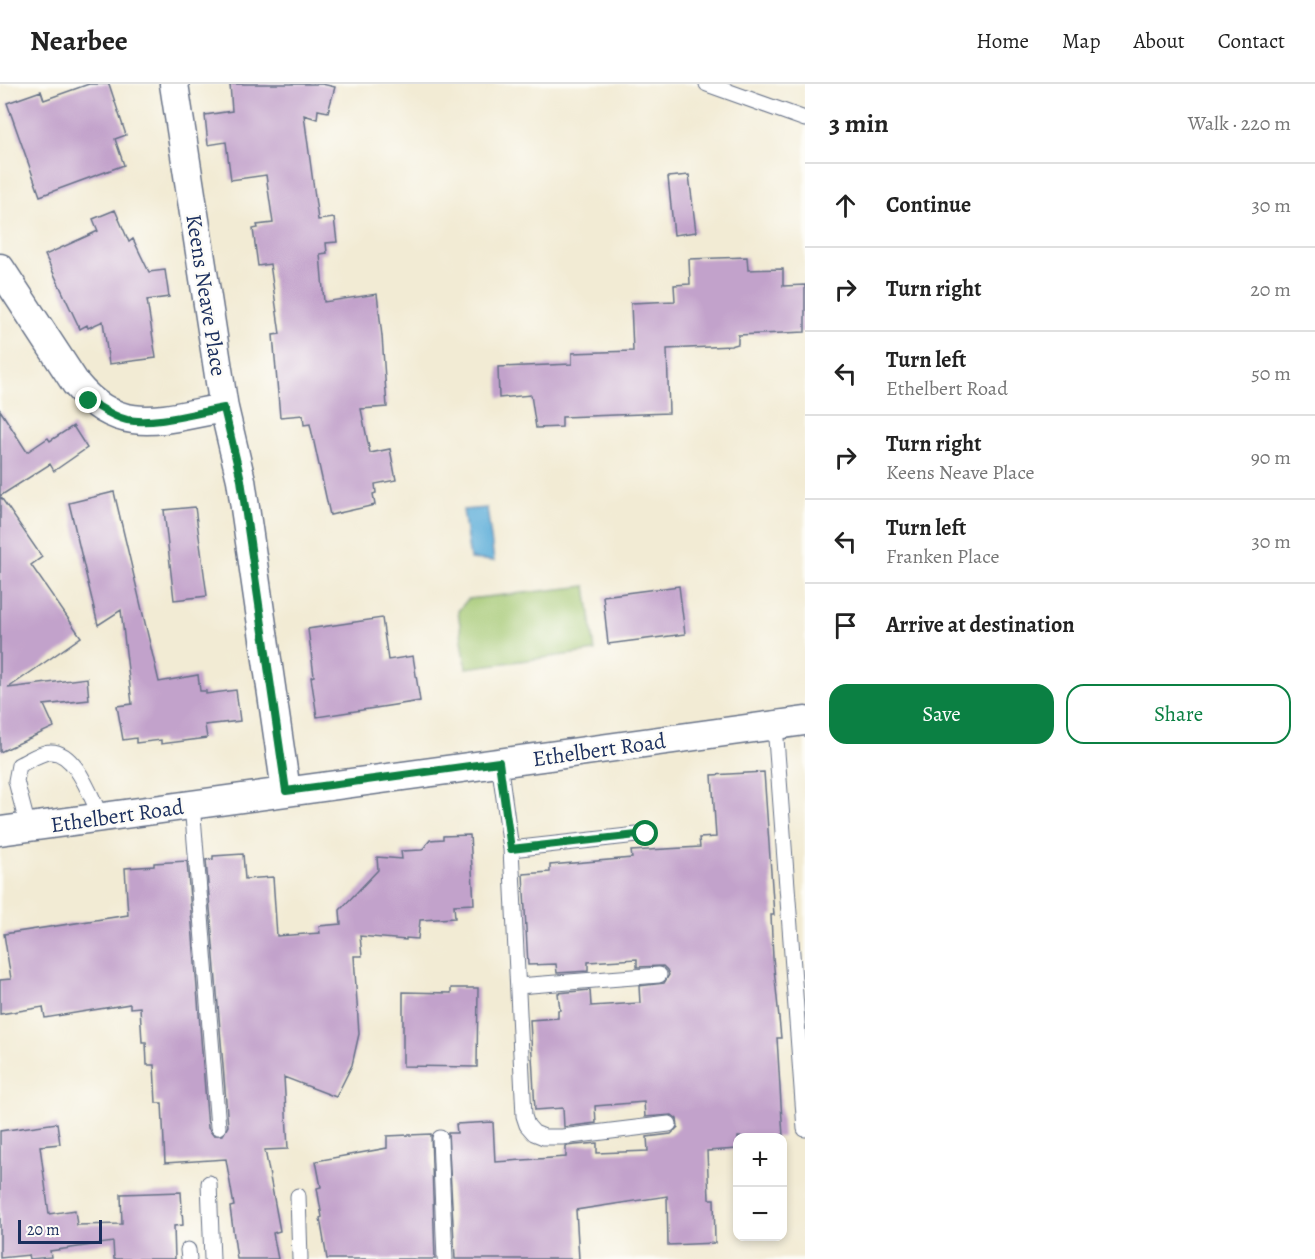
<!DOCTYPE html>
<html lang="en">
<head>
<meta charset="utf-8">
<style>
	:root { --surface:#fff; --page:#f2f2f2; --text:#222; --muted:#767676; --line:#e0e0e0; --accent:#0b8043 }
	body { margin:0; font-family:Alegreya,serif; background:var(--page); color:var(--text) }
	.controls { position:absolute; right:18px; bottom:18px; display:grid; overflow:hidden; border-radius:12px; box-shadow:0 3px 9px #0003 }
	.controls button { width:54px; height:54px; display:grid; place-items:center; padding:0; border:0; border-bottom:2px solid var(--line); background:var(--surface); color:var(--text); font:30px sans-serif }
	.scale { position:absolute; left:18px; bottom:15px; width:84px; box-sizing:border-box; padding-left:6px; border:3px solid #1b2f5e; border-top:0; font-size:16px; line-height:21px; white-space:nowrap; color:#1b2f5e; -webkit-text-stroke:4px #fdfcf7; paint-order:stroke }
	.stop { position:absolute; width:18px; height:18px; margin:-14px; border:4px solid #0b8043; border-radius:50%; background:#fff }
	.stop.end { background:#0b8043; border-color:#fff; box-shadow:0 2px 6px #0008 }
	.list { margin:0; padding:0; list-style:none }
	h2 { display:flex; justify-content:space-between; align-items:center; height:78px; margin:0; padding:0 24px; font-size:26px }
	h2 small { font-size:20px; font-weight:400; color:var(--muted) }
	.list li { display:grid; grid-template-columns:39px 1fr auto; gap:18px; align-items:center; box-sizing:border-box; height:84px; padding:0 24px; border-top:2px solid var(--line) }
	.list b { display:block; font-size:22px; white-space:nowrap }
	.list p { margin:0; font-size:20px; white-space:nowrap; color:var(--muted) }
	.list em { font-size:20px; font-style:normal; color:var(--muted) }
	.actions { display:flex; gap:12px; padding:18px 24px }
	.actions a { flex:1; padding:14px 0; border:2px solid var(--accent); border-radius:18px; text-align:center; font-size:21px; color:var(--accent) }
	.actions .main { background:var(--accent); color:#fff }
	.icon { flex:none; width:33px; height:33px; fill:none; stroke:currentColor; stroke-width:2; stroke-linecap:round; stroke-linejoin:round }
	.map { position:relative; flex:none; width:805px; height:1175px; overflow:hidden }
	header { display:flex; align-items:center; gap:36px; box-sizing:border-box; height:84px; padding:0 30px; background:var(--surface); border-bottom:2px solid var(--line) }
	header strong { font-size:28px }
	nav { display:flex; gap:33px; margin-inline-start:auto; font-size:21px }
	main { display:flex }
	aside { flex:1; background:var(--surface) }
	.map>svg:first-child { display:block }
	.green { fill:#a3c771; stroke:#5f7b68; stroke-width:1.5 }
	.water { fill:#5eafd9; stroke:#3c6f9c; stroke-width:1.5 }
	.building { fill:#c2a2cb }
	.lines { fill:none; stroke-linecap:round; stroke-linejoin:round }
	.service-casing { stroke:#667187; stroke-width:17 }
	.minor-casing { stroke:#667187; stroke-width:31 }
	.service { stroke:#fff; stroke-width:15 }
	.minor { stroke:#fff; stroke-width:28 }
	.route { stroke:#0b8043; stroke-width:8 }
	.labels { text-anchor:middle; stroke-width:5; stroke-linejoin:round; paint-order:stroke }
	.street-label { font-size:22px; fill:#1b2f5e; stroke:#fdfcf7 }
</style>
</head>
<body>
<header>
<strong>Nearbee</strong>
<nav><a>Home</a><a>Map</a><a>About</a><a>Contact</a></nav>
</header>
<main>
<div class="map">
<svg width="805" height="1175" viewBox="0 0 805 1175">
	<rect width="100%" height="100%" fill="#fdfcf7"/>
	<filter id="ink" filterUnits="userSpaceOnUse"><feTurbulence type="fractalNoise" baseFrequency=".0167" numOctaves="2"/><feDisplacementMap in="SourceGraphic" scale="12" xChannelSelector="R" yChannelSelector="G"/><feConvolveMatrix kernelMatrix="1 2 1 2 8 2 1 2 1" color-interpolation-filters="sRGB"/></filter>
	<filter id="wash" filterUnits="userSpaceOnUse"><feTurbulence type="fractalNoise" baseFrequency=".008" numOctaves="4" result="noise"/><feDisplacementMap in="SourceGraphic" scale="24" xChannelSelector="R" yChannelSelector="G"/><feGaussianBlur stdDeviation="1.35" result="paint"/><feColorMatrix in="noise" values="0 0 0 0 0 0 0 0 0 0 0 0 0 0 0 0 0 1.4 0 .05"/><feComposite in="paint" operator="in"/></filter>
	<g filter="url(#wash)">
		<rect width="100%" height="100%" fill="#f2ebd4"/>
		<path class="green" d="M586 502 595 567 466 584 458 527 468 515Z"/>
		<path class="water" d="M487 424 494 477 470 475 463 426Z"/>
		<g id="blocks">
			<path class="building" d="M89 0H109L126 51 115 55 124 81 40 112 7 19 41 7 44 16Z
				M230 0H322L335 3 328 28 318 26 317 35 304 31 318 136 334 134 337 158 326 159 327 169 320 170 324 218 377 210 382 252 387 323 361 325 370 369 390 365 396 396 375 400 376 409 373 410 375 421 330 431 310 340 304 341 303 331 280 333 273 251 280 250 270 180 258 182 253 145 258 144 257 141 273 139 266 91 231 96 226 58 208 61 205 31 232 27Z
				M689 91 696 148 674 151 668 93Z
				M115 126 129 158 133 155 149 188 165 186 169 213 147 216 156 274 109 280 103 237 88 244 87 241 80 245 45 171 98 147 93 135Z
				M747 173 748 186 783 185V202L805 201V248L738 251V260L731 262 667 265 669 329 562 333V343L536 344 531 311 499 314 498 283 572 280V269L633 267 631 219 675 217 674 201 690 200 689 175Z
				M0 326 27 368 48 354 50 357 73 342 87 364 54 387 50 380 0 412 42 473 31 481 81 553 8 604 87 594 89 616 44 621 54 643 0 668Z
				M114 408 159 598 198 591 200 607H206V610L236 606 240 637 205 641 207 654 161 660V656L136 659V654L123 656 117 622 132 620 121 526 98 541 69 419Z
				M195 423 207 512 174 516 164 426Z
				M679 502 685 550 608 560 603 512Z
				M382 534 388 576 413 572 420 617 317 633 311 593 314 592 308 545Z
				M764 688 774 831H771L773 874 781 954H777L783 1053H738V1065L707 1067 709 1115H714L715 1159 668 1161 667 1112 576 1126 579 1175H455L448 1049H457L456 1040 493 1038 495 1078 566 1073V1062L597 1059V1069L648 1067 647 1053 671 1050 678 1043 677 1035 672 1031 645 1033 644 1018 595 1022 596 1039 564 1043 563 1024 535 1026 530 936 558 934V926H560L558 909 590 906 591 922 640 919 639 902 664 899 669 891 667 886 663 882 637 883V875L588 878V887L557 889 556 880 528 881 523 790 550 788V781L632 774 631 767 700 763 699 754 716 753 712 691Z
				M470 751 474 820 454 821 455 834 420 836 418 855 406 854V856L360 852 362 872H354L359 950 352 981 336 1013 284 993 288 1065 265 1066 280 1147 273 1149 278 1175H237L230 1123 234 1122 226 1075 165 1079 162 1019H156L154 981H147L146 958H142L140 923 130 924V920L45 934 43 923 0 930V896L11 895 4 850 128 831 125 784 154 782V779L187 777 208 1044 213 1051H223L228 1042 206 776 213 775V772L243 770 245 795 273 793 277 852 320 849 319 842 341 840 340 826 378 786 377 773 402 775 401 767 422 766 430 756 443 755V752Z
				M451 904H478L477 983 403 982V908L451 909Z
				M57 1039 60 1060 40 1062 49 1130 75 1126 77 1141 122 1140 121 1110 181 1108 183 1141 174 1142 175 1175H114L113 1158 50 1167 51 1173 30 1175 29 1171 0 1174V1047Z
				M431 1050 435 1175H327L320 1134 322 1133 317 1104 321 1103 316 1077 387 1064V1052Z"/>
		</g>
	</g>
	<g filter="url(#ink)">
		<use href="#blocks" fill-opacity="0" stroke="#667187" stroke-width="1.5"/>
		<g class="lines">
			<defs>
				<path id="service" d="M707 0 805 35
					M775 641 805 1045
					M499 678 511 765 524 1032 527 1041 534 1049 544 1053H562L669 1040
					M192 720 218 1043
					M28 743 16 697 19 681C28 677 41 668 50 668 76 667 91 714 101 733
					M511 765 646 750
					M518 902 659 891
					M440 1054 445 1175
					M209 1099 212 1175
					M298 1112 300 1175
					M188 1166 189 1175"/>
				<path id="minor" d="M174 0 224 324 241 396 286 707
					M0 184 76 300C120 354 165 334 224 324
					M0 747 805 637"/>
			</defs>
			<use href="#service" class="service-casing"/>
			<use href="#minor" class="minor-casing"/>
			<use href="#service" class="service"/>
			<use href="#minor" class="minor"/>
		</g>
	</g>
	<g class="lines" filter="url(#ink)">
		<path class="route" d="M89 317C101 324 113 333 127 336 156 341 195 329 224 324L241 396 286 707 499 678 511 765 646 750"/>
	</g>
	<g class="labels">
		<g class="street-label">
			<text transform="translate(207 211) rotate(81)" y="8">Keens Neave Place</text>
			<text transform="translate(599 665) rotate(-8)" y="8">Ethelbert Road</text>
			<text transform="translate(117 731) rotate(-8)" y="8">Ethelbert Road</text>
		</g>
	</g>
</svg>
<div class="controls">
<button>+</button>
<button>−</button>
</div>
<div class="scale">20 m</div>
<div class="stop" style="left:646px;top:750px"></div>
<div class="stop end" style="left:89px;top:317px"></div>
</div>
<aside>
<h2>3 min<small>Walk · 220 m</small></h2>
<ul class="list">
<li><svg class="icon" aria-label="ahead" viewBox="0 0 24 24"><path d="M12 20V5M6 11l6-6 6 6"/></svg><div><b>Continue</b></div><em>30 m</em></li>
<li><svg class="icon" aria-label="right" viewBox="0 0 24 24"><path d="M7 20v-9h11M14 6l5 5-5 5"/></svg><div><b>Turn right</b></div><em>20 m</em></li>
<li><svg class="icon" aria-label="left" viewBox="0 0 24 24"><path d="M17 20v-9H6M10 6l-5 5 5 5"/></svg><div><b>Turn left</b><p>Ethelbert Road</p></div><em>50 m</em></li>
<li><svg class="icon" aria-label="right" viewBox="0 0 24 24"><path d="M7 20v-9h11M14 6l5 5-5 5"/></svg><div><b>Turn right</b><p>Keens Neave Place</p></div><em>90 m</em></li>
<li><svg class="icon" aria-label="left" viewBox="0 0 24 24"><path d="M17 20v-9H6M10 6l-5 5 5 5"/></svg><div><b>Turn left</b><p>Franken Place</p></div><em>30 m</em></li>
<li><svg class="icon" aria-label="arrive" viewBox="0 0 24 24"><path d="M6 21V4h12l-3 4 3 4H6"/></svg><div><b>Arrive at destination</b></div></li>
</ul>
<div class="actions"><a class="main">Save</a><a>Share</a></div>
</aside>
</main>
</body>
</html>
